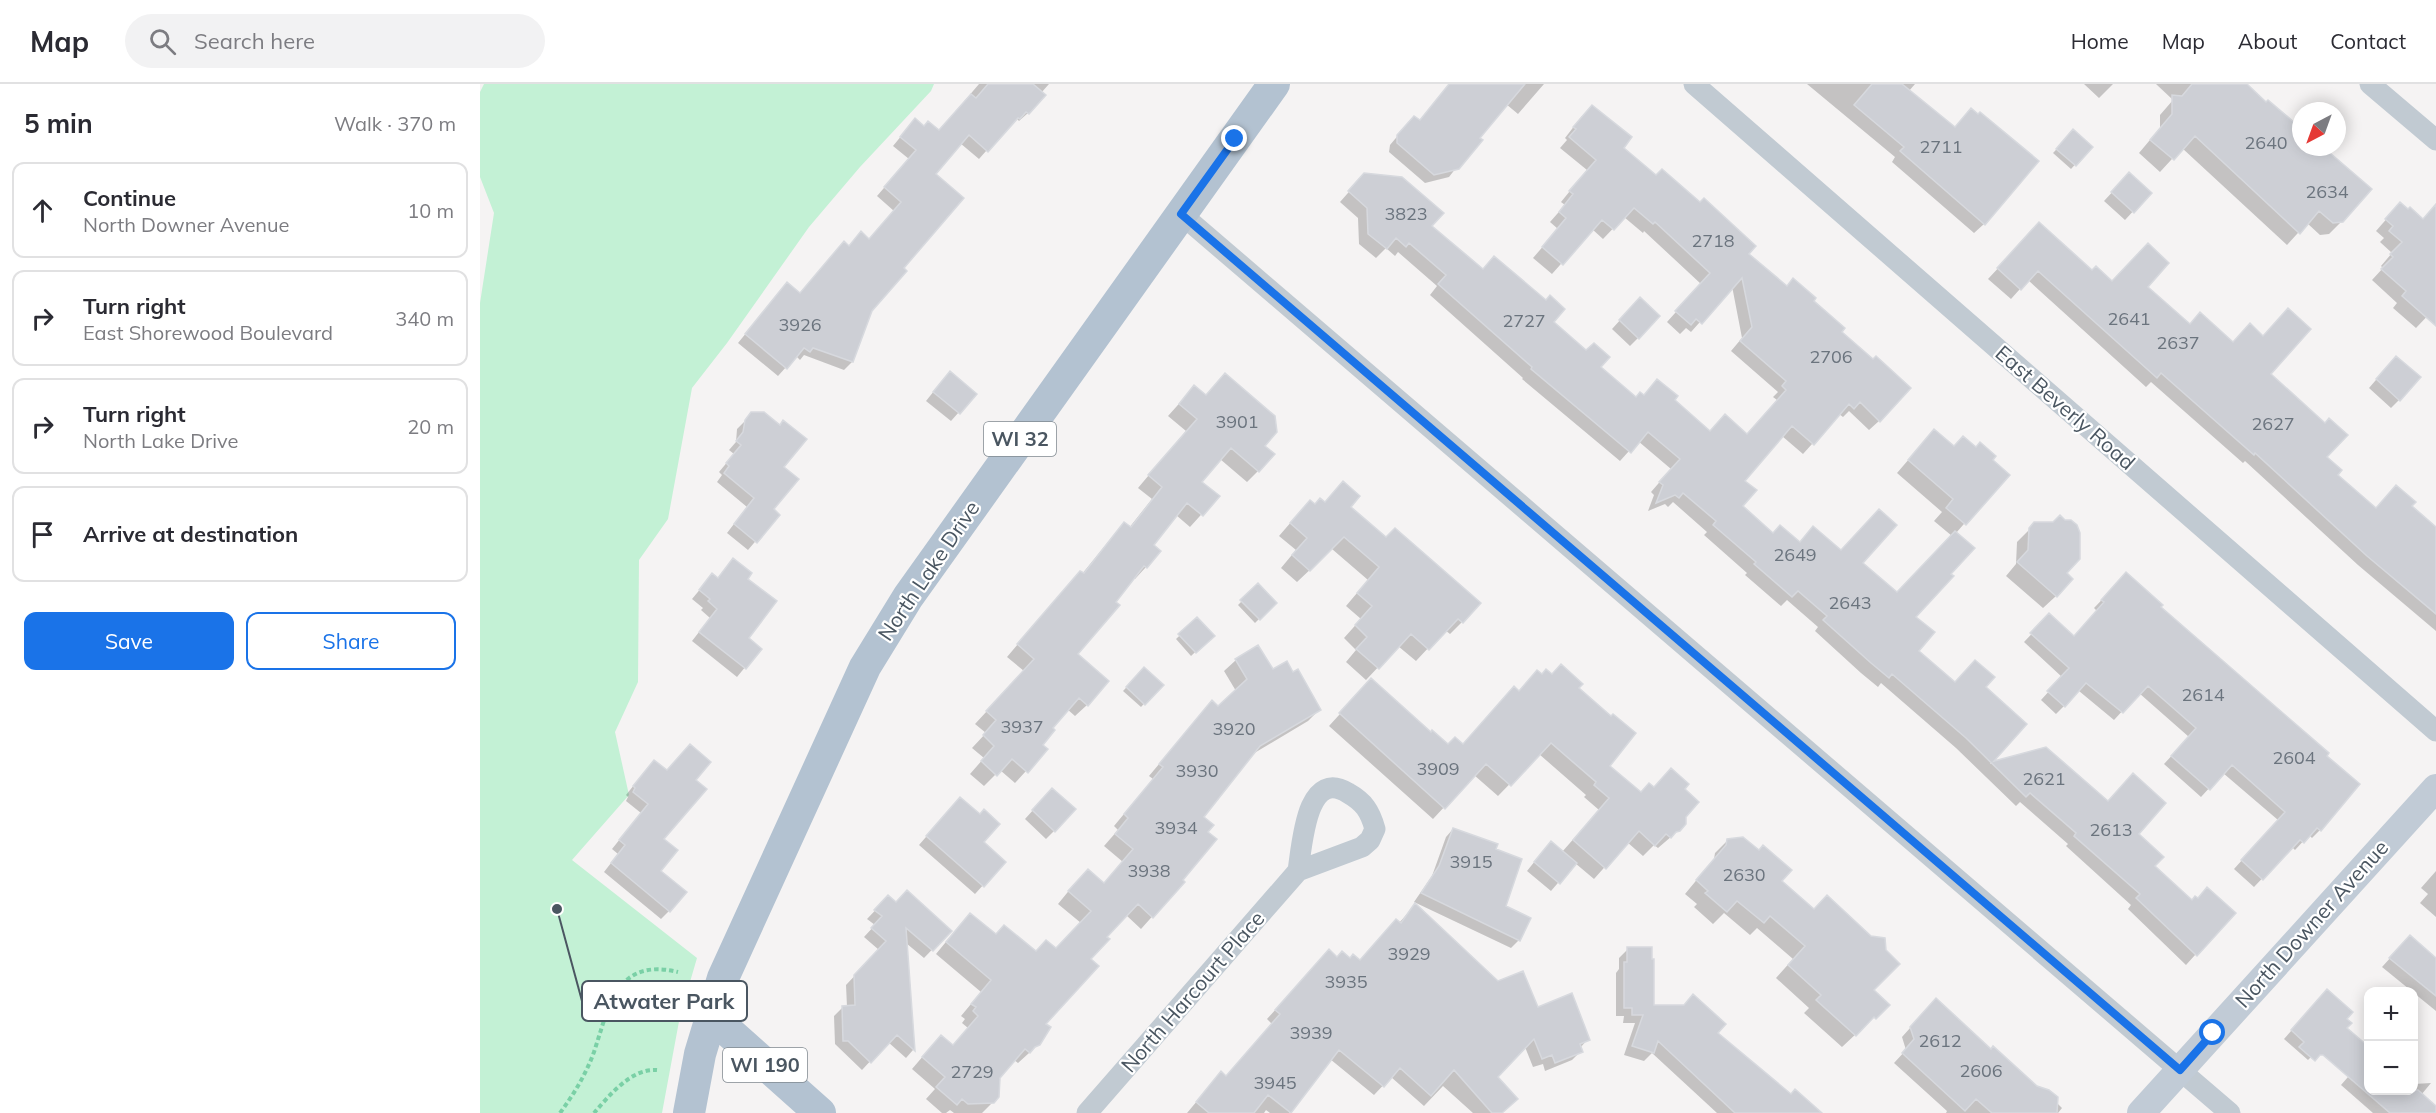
<!DOCTYPE html>
<html lang="en">
<head>
<meta charset="utf-8">
<style>
	:root { --surface:#fff; --page:#f2f2f3; --text:#2b2b33; --muted:#7c7c81; --line:#e1e1e2; --accent:#1a73e8 }
	body { margin:0; font-family:Mulish,sans-serif; background:var(--page); color:var(--text) }
	.controls { position:absolute; right:18px; bottom:18px; display:grid; overflow:hidden; border-radius:12px; box-shadow:0 3px 15px #0003 }
	.controls button { width:54px; height:54px; display:grid; place-items:center; padding:0; border:0; border-bottom:2px solid var(--line); background:var(--surface); color:var(--text); font:30px sans-serif }
	.compass { position:absolute; left:1812px; top:18px; width:54px; height:54px; border-radius:50%; background:var(--surface); box-shadow:0 3px 15px #0003; rotate:221deg }
	.stop { position:absolute; width:18px; height:18px; margin:-14px; border:4px solid #1a73e8; border-radius:50%; background:#fff }
	.stop.end { background:#1a73e8; border-color:#fff; box-shadow:0 2px 6px #0008 }
	.list { margin:0; padding:0; list-style:none }
	h2 { display:flex; justify-content:space-between; align-items:center; height:78px; margin:0; padding:0 24px; font-size:26px }
	h2 small { font-size:20px; font-weight:400; color:var(--muted) }
	.list li { display:grid; grid-template-columns:39px 1fr auto; gap:18px; align-items:center; box-sizing:border-box; height:96px; margin:0 12px 12px; padding:0 12px; border:2px solid var(--line); border-radius:12px }
	.list b { display:block; font-size:22px; white-space:nowrap }
	.list p { margin:0; font-size:20px; white-space:nowrap; color:var(--muted) }
	.list em { font-size:20px; font-style:normal; color:var(--muted) }
	.actions { display:flex; gap:12px; padding:18px 24px }
	.actions a { flex:1; padding:14px 0; border:2px solid var(--accent); border-radius:12px; text-align:center; font-size:21px; color:var(--accent) }
	.actions .main { background:var(--accent); color:#fff }
	.icon { flex:none; width:33px; height:33px; fill:none; stroke:currentColor; stroke-width:2; stroke-linecap:round; stroke-linejoin:round }
	.map { position:relative; flex:none; width:1956px; height:1029px; overflow:hidden }
	header { display:flex; align-items:center; gap:36px; box-sizing:border-box; height:84px; padding:0 30px; background:var(--surface); border-bottom:2px solid var(--line) }
	header strong { font-size:28px }
	nav { display:flex; gap:33px; margin-inline-start:auto; font-size:21px }
	.search { width:420px; height:54px; background:var(--page); display:flex; align-items:center; gap:15px; box-sizing:border-box; padding:0 21px; border-radius:33px; color:var(--muted); font-size:22px }
	main { display:flex }
	aside { flex:1; background:var(--surface) }
	.map>svg:first-child { display:block }
	.green { fill:#c3f1d5 }
	.shadow { fill:#0003 }
	.building { fill:#cdcfd5; stroke:#d7d9de; stroke-width:1.5 }
	.lines { fill:none; stroke-linecap:round; stroke-linejoin:round }
	.path { stroke:#7ad0a6; stroke-width:4; stroke-dasharray:4.5 3; stroke-linecap:butt }
	.street { stroke:#c1cad2; stroke-width:21 }
	.secondary { stroke:#c1cbd6; stroke-width:28 }
	.primary { stroke:#b3c2d1; stroke-width:32 }
	.route { stroke:#1a73e8; stroke-width:8 }
	.labels { text-anchor:middle; stroke-width:4.5; stroke-linejoin:round; paint-order:stroke }
	.number-label { font-size:18px; fill:#6b747e }
	.shield { fill:#fff; stroke:#808990; stroke-width:1.5 }
	.shield-label { font-size:20px; font-weight:bold; fill:#4a5661 }
	.street-label { font-size:21px; fill:#4a5661; stroke:#fff }
	.leader { fill:none; stroke:#4a5661; stroke-width:2 }
	.callout-dot { fill:#4a5661; stroke:#fff; stroke-width:2 }
	.callout { fill:#fff; stroke:#4a5661; stroke-width:2 }
	.callout-label { font-size:22px; text-anchor:middle; font-weight:bold; fill:#4a5661 }
</style>
</head>
<body>
<header>
<strong>Map</strong>
<div class="search"><svg class="icon" aria-label="search" viewBox="0 0 24 24"><circle cx="10" cy="10" r="6"/><path d="M15 15l6 6"/></svg>Search here</div>
<nav><a>Home</a><a>Map</a><a>About</a><a>Contact</a></nav>
</header>
<main>
<aside>
<h2>5 min<small>Walk · 370 m</small></h2>
<ul class="list">
<li><svg class="icon" aria-label="ahead" viewBox="0 0 24 24"><path d="M12 20V5M6 11l6-6 6 6"/></svg><div><b>Continue</b><p>North Downer Avenue</p></div><em>10 m</em></li>
<li><svg class="icon" aria-label="right" viewBox="0 0 24 24"><path d="M7 20v-9h11M14 6l5 5-5 5"/></svg><div><b>Turn right</b><p>East Shorewood Boulevard</p></div><em>340 m</em></li>
<li><svg class="icon" aria-label="right" viewBox="0 0 24 24"><path d="M7 20v-9h11M14 6l5 5-5 5"/></svg><div><b>Turn right</b><p>North Lake Drive</p></div><em>20 m</em></li>
<li><svg class="icon" aria-label="arrive" viewBox="0 0 24 24"><path d="M6 21V4h12l-3 4 3 4H6"/></svg><div><b>Arrive at destination</b></div></li>
</ul>
<div class="actions"><a class="main">Save</a><a>Share</a></div>
</aside>
<div class="map">
<svg width="1956" height="1029" viewBox="0 0 1956 1029">
	<rect width="100%" height="100%" fill="#f5f3f3"/>
	<path class="green" d="M4 0H454L451 7 380 83 329 143 247 259 212 304 188 435 159 476 158 598 135 648 149 711 92 776 217 874 200 932 182 1029H0V219L14 129 0 93V8Z"/>
	<path class="shadow" d="M499 0H569L561 9 563 11 548 29 539 37 537 35 529 41 499 75 480 59 453 90 422 184 391 227 372 278 364 286 324 271 320 276 316 272 298 292 258 259 299 209 319 210 368 163 389 156 414 127 397 112 429 75 413 62 427 45 444 44 458 48Z
		M978 0H1064L1038 30 1026 20 969 93 945 99 909 68 910 61 926 42 939 38Z
		M1327 0H1435L1429 7 1474 44 1491 26 1504 140 1494 149 1412 78 1415 73Z
		M1604 0H1633L1619 14Z
		M1676 0H1765L1786 20 1821 46V63H1841L1862 137 1849 150 1840 151 1827 139 1807 161 1702 64 1680 88 1659 69 1680 44V31L1693 16Z
		M1102 32 1306 204 1332 217 1360 248 1399 337 1389 346 1369 327 1363 333 1359 330 1323 370 1302 352 1263 397 1261 422 1293 450 1319 459 1323 454 1361 468 1380 479 1416 510 1472 452 1454 437 1462 428 1417 389 1442 360 1473 364 1511 377 1527 391 1476 449 1434 533 1437 567 1474 600 1504 603 1545 640 1510 680 1566 665 1656 750 1673 782 1712 817 1753 829 1706 881 1648 825 1651 821 1586 762 1588 760 1540 718 1536 722 1476 664 1401 599 1398 603 1381 589 1335 547 1338 543 1307 516 1301 522 1265 491 1267 489 1224 451 1227 448 1193 418 1188 423 1185 420 1168 427 1174 411 1171 408 1191 385 1158 357 1140 377 1042 295 1043 294 950 211 957 202 918 168 915 172 906 164 896 174 879 160 878 134 860 118 875 101 950 142 1002 187 1065 218 1072 238 1119 283 1156 314 1163 312 1177 297 1193 316 1230 348 1266 351 1297 316 1293 313 1298 308 1251 267 1262 254 1252 202 1211 248 1206 244 1200 250 1187 238 1221 200 1164 147 1163 149 1144 133 1123 155 1112 145 1072 190 1053 174 1078 145 1070 138 1085 121 1081 118 1107 86 1080 64 1087 56 1085 54Z
		M1594 47 1611 63 1591 85 1573 69Z
		M1649 90 1670 109 1645 136 1624 117Z
		M1910 131 1956 149V223L1936 244 1913 224 1917 219 1892 196 1903 184 1901 182 1912 169 1900 158 1904 154 1896 147Z
		M1550 150 1632 199 1666 203 1709 242 1788 290 1856 391 1895 425 1929 422 1956 445V547L1878 481 1765 377 1763 379 1671 298 1666 303 1548 196 1531 215 1508 195Z
		M1152 223 1158 254 1150 262 1132 245Z
		M1908 282 1919 316 1911 324 1889 304Z
		M462 297 495 310 471 337 446 317Z
		M714 303 783 362 778 387 767 398 740 375 720 398 738 412 710 443 696 431 672 462 666 483 655 495 653 493 596 570 607 621 595 632 587 625 570 644 561 661 566 665 535 699 520 686 504 702 490 690 504 674 492 664 506 649 495 640 544 587 527 573 589 500 602 490 633 452 645 440 649 444 672 415 658 404 706 347 688 332Z
		M272 330 302 383 292 426 298 431 268 466 247 449 267 423 237 398 242 391 239 388 254 370 249 366 256 358 257 345Z
		M844 419 868 423 982 538 970 550 965 546 936 577 918 562 886 596 866 578 876 566 864 554 881 535 866 522 888 496 852 465 817 498 801 484 816 466 799 452 818 430Z
		M1584 438 1585 489 1576 512 1563 524 1526 492 1536 480 1537 458 1555 440Z
		M245 485 266 495V554L280 565 257 593 212 557 230 534 221 526 223 524 212 515 232 491 237 495Z
		M1639 498 1678 524 1840 746 1832 754 1829 751 1815 766 1812 763 1774 803 1754 785 1798 736 1743 689 1721 713 1684 680 1709 653 1659 609 1634 636 1599 607 1576 630 1561 616 1582 593 1544 558 1570 531 1594 553 1617 527 1614 524Z
		M778 501 795 519 775 539 758 521Z
		M717 535 732 552 711 572 696 555Z
		M756 576 792 587 840 625 828 637 771 671 722 733 701 796 703 798 661 845 646 831 625 853 564 940 559 960 538 979 534 976 518 993 513 1018 502 1029H474L470 1026 466 1029H462L446 1015 455 1005 432 985 450 964 472 962 488 944 482 939 485 935 481 932 501 908 456 870 479 842 516 852 555 869 576 866 601 839 578 820 596 798 623 800 643 778 624 762 638 746 634 742 673 695 669 692 721 630 737 625 756 607 744 587Z
		M664 585 681 601 661 623 643 607Z
		M1062 592 1097 604 1128 683 1161 710 1173 705H1202L1205 733 1199 746 1178 764 1174 761 1163 772 1147 758 1114 795 1095 779 1071 807 1047 787 1063 767 1082 768 1119 726 1104 713 1106 711 1059 670 1018 712 994 691 953 735 849 642 880 608 968 662 982 661 1038 608Z
		M166 686 186 688 214 696 182 755 179 788 189 827 181 835 124 788 138 770 132 765 161 729 146 717 148 713 146 711Z
		M564 714 574 747 566 755 545 735Z
		M472 723 502 758 524 778 495 810 439 761Z
		M973 745 1014 766 1024 823 1039 856 1031 864 934 818 952 792 966 753Z
		M1248 756 1300 797 1407 921 1362 963 1324 929 1329 924 1296 894 1313 875 1277 844 1270 851 1244 829 1233 840 1214 823 1217 820 1205 810 1234 775 1235 769Z
		M1956 787V833L1940 819 1948 810 1941 804Z
		M408 813 415 820 470 847 444 874 426 859 433 966 426 974 408 958 382 986 355 960 354 932 363 923H367L366 901 399 866 384 853 395 841 387 835Z
		M935 821 1018 898 1108 955 1100 964 1101 967 1092 976 1065 987 1063 980 1053 983 1045 963 1016 993 1021 1029H993L963 1002 944 1022 911 993 894 1011 850 975 809 1029H790L786 1026 784 1029H707L733 998 746 993 792 940 787 935 840 876 857 875 880 878 919 839Z
		M1922 861 1956 875V927L1902 883Z
		M1148 865 1173 923 1235 949 1327 1029H1237L1172 969 1164 977 1144 971 1155 939H1143L1144 932H1136V889L1139 885V874Z
		M1839 915 1836 968 1828 976 1804 955Z
		M1447 925 1511 967 1576 1018 1582 1024 1578 1029H1466L1467 1027 1414 979 1426 966 1422 953Z
		M1888 970V1006H1934V1000L1951 999 1941 1011 1956 1024V1029H1893L1861 1001Z"/>
	<path class="building" d="M508 0H553L566 11 549 30 546 28 540 35 538 34 508 68 489 51 456 90 484 114 424 184 427 187 392 227 373 278 333 264 330 268 324 264 307 285 265 250 307 198 320 209 364 157 369 162 381 147 389 155 421 118 404 103 436 66 420 53 435 34 444 42 448 37 459 46 491 10 496 14Z
		M969 0H1045L1000 54 1003 56 979 85 954 91 917 59V51L934 32 940 36Z
		M1392 0H1422L1475 43 1491 24 1498 30 1500 28 1559 77 1505 141 1420 67 1424 63 1374 21Z
		M1712 0H1767L1786 18 1788 16 1821 44V63H1843L1892 105 1863 138 1853 139 1839 127 1820 150 1715 52 1694 76 1670 56 1692 30V11L1702 12Z
		M1112 21 1152 53 1144 64 1176 91 1182 85 1220 118 1224 114 1276 162 1269 170 1307 202 1313 194 1336 214 1334 217 1365 244 1362 248 1393 275 1396 272 1431 304 1400 338 1380 318 1374 325 1369 320 1334 361 1312 342 1265 397 1277 406 1263 422 1293 449 1300 441 1320 458 1333 442 1361 466 1399 425 1417 441 1383 479 1417 508 1475 447 1495 464 1471 490 1474 492 1436 533 1455 548 1439 567 1475 598 1495 576 1515 593 1506 603 1547 640 1514 677 1566 663 1628 717 1653 689 1686 719 1659 750 1684 773 1675 782 1712 816 1715 812 1718 814 1727 803 1756 829 1717 872 1656 814 1660 810 1594 752 1596 749 1550 709 1546 713 1486 654 1412 590 1409 594 1391 579 1343 536 1347 532 1318 507 1312 513 1274 480 1276 478 1233 441 1236 437 1203 409 1199 414 1195 411 1176 419 1183 401 1179 398 1200 375 1168 348 1151 369 1051 285 1052 283 958 200 966 191 929 159 926 163 916 154 907 165 888 150 887 124 868 107 884 89 922 93 964 129 952 142 1003 185 1014 172 1066 216 1070 211 1085 225 1074 238 1106 266 1114 259 1130 273 1121 283 1156 313 1160 308 1164 311 1177 295 1198 312 1195 316 1230 347 1245 330 1267 350 1306 306 1302 302 1306 297 1260 257 1272 243 1262 194 1222 240 1216 235 1211 241 1195 227 1230 189 1175 138 1173 140 1154 124 1134 146 1122 136 1083 181 1062 163 1086 134 1079 128 1093 110 1089 107 1116 76 1089 53 1096 45 1093 43Z
		M1593 45 1613 63 1596 82 1576 65Z
		M1649 88 1672 109 1654 129 1631 108Z
		M1920 118 1928 125 1930 123 1943 135 1956 120V242L1922 212 1926 207 1901 185 1913 173 1910 170 1922 158 1909 147 1913 142 1905 135Z
		M1559 138 1612 186 1616 182 1632 197 1668 159 1689 179 1668 203 1710 240 1720 228 1753 258 1770 239 1783 252 1808 224 1831 245 1791 290 1845 339 1849 334 1868 351 1847 373 1862 386 1858 391 1896 424 1916 401 1936 418 1932 422 1956 443V530L1887 472 1775 369 1774 371 1681 289 1677 294 1558 187 1541 206 1517 184Z
		M1160 213 1180 232 1159 255 1139 236Z
		M1916 272 1941 293 1920 317 1896 295Z
		M470 287 497 310 480 330 453 308Z
		M745 289 795 332 797 348 785 362 795 370 779 388 751 364 722 398 740 412 723 432 707 419 674 461 681 467 667 484 664 482 636 518 640 521 598 570 629 597 608 622 599 614 573 644 575 646 563 661 568 665 548 689 532 675 517 692 501 677 514 662 503 651 516 636 506 627 554 575 537 560 600 487 604 489 644 438 651 443 682 403 668 391 717 335 699 320 714 301 726 311Z
		M271 328H284L300 341 303 336 327 355 304 383 319 395 294 425 300 431 277 459 254 440 274 414 244 389 249 382 246 379 261 361 256 357 263 348 265 336Z
		M1454 345 1474 362 1483 352 1496 363 1500 358 1516 372 1513 376 1530 391 1486 441 1466 424 1473 415 1428 376Z
		M863 397 880 412 871 423 906 453 915 444 1001 519 983 539 978 535 949 566 931 550 899 585 876 565 887 553 875 541 892 522 877 509 899 483 864 453 830 487 812 471 827 454 810 439 830 416 835 420 840 414 845 418Z
		M1580 431 1585 436H1591L1597 441 1600 449V475L1587 489 1593 495 1577 513 1537 478 1548 466 1549 444 1554 438H1573Z
		M253 474 272 489 268 495 297 517 269 554 282 565 266 585 219 548 237 525 228 517 230 515 219 506 232 489 238 494Z
		M1646 488 1683 521 1681 523 1849 669 1847 672 1880 700 1841 747 1837 744 1824 759 1820 756 1783 796 1761 776 1805 728 1752 681 1730 706 1691 672 1716 644 1668 602 1643 629 1606 599 1585 623 1567 607 1589 584 1550 549 1569 529 1594 552 1624 518 1621 516Z
		M778 499 797 519 780 536 760 516Z
		M717 533 735 552 716 569 698 550Z
		M778 561 793 585 807 577 813 588 818 585 841 626 780 662 724 733 734 741 728 748 737 755 703 796 705 798 673 834 658 820 627 853 630 855 611 875 619 882 566 940 571 943 560 961 555 963 550 969 545 965 520 994 519 1013 514 1019 488 1020 482 1015 477 1021 456 1003 465 993 442 973 461 951 473 961 498 932 493 927 496 923 491 920 511 896 466 858 490 829 516 850 524 841 556 867 566 856 576 864 611 827 588 807 608 785 624 799 653 765 635 750 648 734 644 730 683 683 679 680 732 616 738 622 767 595 755 575Z
		M1081 580 1103 600 1099 604 1131 632 1133 630 1156 649 1130 682 1161 708 1169 699 1174 703 1191 684 1209 700 1205 705 1219 718 1206 733V740L1200 747 1196 748 1191 754 1186 750 1175 762 1159 747 1126 785 1093 756 1129 714 1114 701 1116 698 1071 659 1031 702 1006 680 965 725 859 629 891 594 951 648 952 646 968 660 975 653 983 660 1034 602 1039 607 1057 586 1062 590 1066 585 1072 590Z
		M664 583 684 601 665 621 646 603Z
		M210 660 231 678 216 696 227 705 184 755 198 766 181 787 207 808 190 828 131 779 145 761 139 756 168 720 153 708 155 704 153 702 174 676 187 686Z
		M572 704 596 725 575 748 552 726Z
		M480 713 500 730 504 725 520 740 504 758 526 778 504 803 446 752Z
		M973 744 1018 760 1016 765 1042 775 1026 822 1051 834 1040 857 941 809 959 782Z
		M1263 753 1279 766 1283 761 1312 786 1302 797 1334 825 1347 811 1391 852 1405 854 1406 866 1420 880 1394 906 1410 921 1396 935 1394 933 1376 952 1336 916 1341 911 1308 881 1325 862 1290 832 1284 839 1257 817 1247 828 1225 809 1228 807 1216 796 1246 761 1247 755Z
		M1071 757 1097 779 1080 800 1054 778Z
		M427 806 472 847 453 867 426 844 435 967 417 951 391 979 368 957H363L362 922 375 921 374 891 406 857 391 844 402 832 394 826 408 811 416 818Z
		M935 819 1018 897 1043 887 1058 923 1092 909 1110 956 1100 960 1103 968 1075 979 1072 971 1062 975 1054 955 1018 993 1038 1015 1022 1029H1012L974 986 951 1012 920 984 904 1003 859 966 811 1029 788 1011 774 1029H729L716 1018 741 987 746 992 800 930 795 926 849 865 857 873 862 867 870 874 873 870 880 876 916 835 921 839Z
		M1930 851 1956 874V912L1909 874Z
		M1147 863H1172V875H1174V921H1204L1213 910 1246 940 1238 949 1311 1010 1315 1005 1342 1029H1255L1178 957 1174 969 1152 962 1163 931H1152V924H1144V878H1147Z
		M1847 905 1873 928 1867 935 1872 939 1867 944 1888 962V1006H1938L1956 1022V1029H1910L1843 971H1840L1835 977 1819 963 1824 958 1811 946Z
		M1456 914 1511 965 1513 962 1557 1002 1569 1006 1578 1013 1577 1029H1512L1496 1015 1485 1027 1422 969 1434 955 1430 943Z"/>
	<g class="lines">
		<path class="path" d="M80 1029C94 1010 106 990 114 968 129 923 136 873 198 888
			M114 1029C129 1012 151 984 177 986"/>
		<path class="street" d="M1214 0 1956 647
			M1890 0 1956 56
			M701 130 1750 1029
			M607 1029 818 787 882 763 890 756 895 745C890 727 884 718 868 709 826 683 822 762 818 787"/>
		<path class="secondary" d="M1661 1029 1956 704"/>
		<path class="primary" d="M231 932 340 1029
			M209 1029 220 970 243 894 385 583 428 513 794 0"/>
	</g>
	<g class="lines">
		<path class="route" d="M755 55 701 130 1700 986 1733 949"/>
	</g>
	<g class="labels">
		<g class="number-label">
			<text x="1786" y="65">2640</text>
			<text x="1461" y="69">2711</text>
			<text x="1847" y="114">2634</text>
			<text x="926" y="136">3823</text>
			<text x="1233" y="163">2718</text>
			<text x="1649" y="241">2641</text>
			<text x="1044" y="243">2727</text>
			<text x="320" y="247">3926</text>
			<text x="1698" y="265">2637</text>
			<text x="1351" y="279">2706</text>
			<text x="757" y="344">3901</text>
			<text x="1793" y="346">2627</text>
			<text x="1315" y="477">2649</text>
			<text x="1370" y="525">2643</text>
			<text x="1723" y="617">2614</text>
			<text x="542" y="649">3937</text>
			<text x="754" y="651">3920</text>
			<text x="1814" y="680">2604</text>
			<text x="958" y="691">3909</text>
			<text x="717" y="693">3930</text>
			<text x="1564" y="701">2621</text>
			<text x="696" y="750">3934</text>
			<text x="1631" y="752">2613</text>
			<text x="991" y="784">3915</text>
			<text x="669" y="793">3938</text>
			<text x="1264" y="797">2630</text>
			<text x="929" y="876">3929</text>
			<text x="866" y="904">3935</text>
			<text x="831" y="955">3939</text>
			<text x="1460" y="963">2612</text>
			<text x="1501" y="993">2606</text>
			<text x="492" y="994">2729</text>
			<text x="795" y="1005">3945</text>
		</g>
		<g class="shield">
			<rect x="504" y="338" width="72" height="34" rx="4.5"/>
			<rect x="243" y="964" width="84" height="34" rx="4.5"/>
		</g>
		<g class="shield-label">
			<text x="540" y="362">WI 32</text>
			<text x="285" y="988">WI 190</text>
		</g>
		<g class="street-label">
			<text transform="translate(1585 324) rotate(41)" y="7">East Beverly Road</text>
			<text transform="translate(449 487) rotate(-56)" y="7">North Lake Drive</text>
			<text transform="translate(1832 840) rotate(-48)" y="7">North Downer Avenue</text>
			<text transform="translate(713 908) rotate(-49)" y="7">North Harcourt Place</text>
		</g>
	</g>
	<path class="leader" d="M77 825L102 917"/>
	<circle class="callout-dot" cx="77" cy="825" r="6"/>
	<rect class="callout" x="102" y="897" width="165" height="40" rx="6"/>
	<g class="callout-label">
		<text x="184" y="925">Atwater Park</text>
	</g>
</svg>
<div class="controls">
<button>+</button>
<button>−</button>
</div>
<svg class="compass" viewBox="-18 -18 36 36"><path d="M0-13l5 13h-10z" fill="#e53935"/><path d="M0 13l5-13h-10z" fill="#7c7c81"/></svg>
<div class="stop" style="left:1733px;top:949px"></div>
<div class="stop end" style="left:755px;top:55px"></div>
</div>
</main>
</body>
</html>
